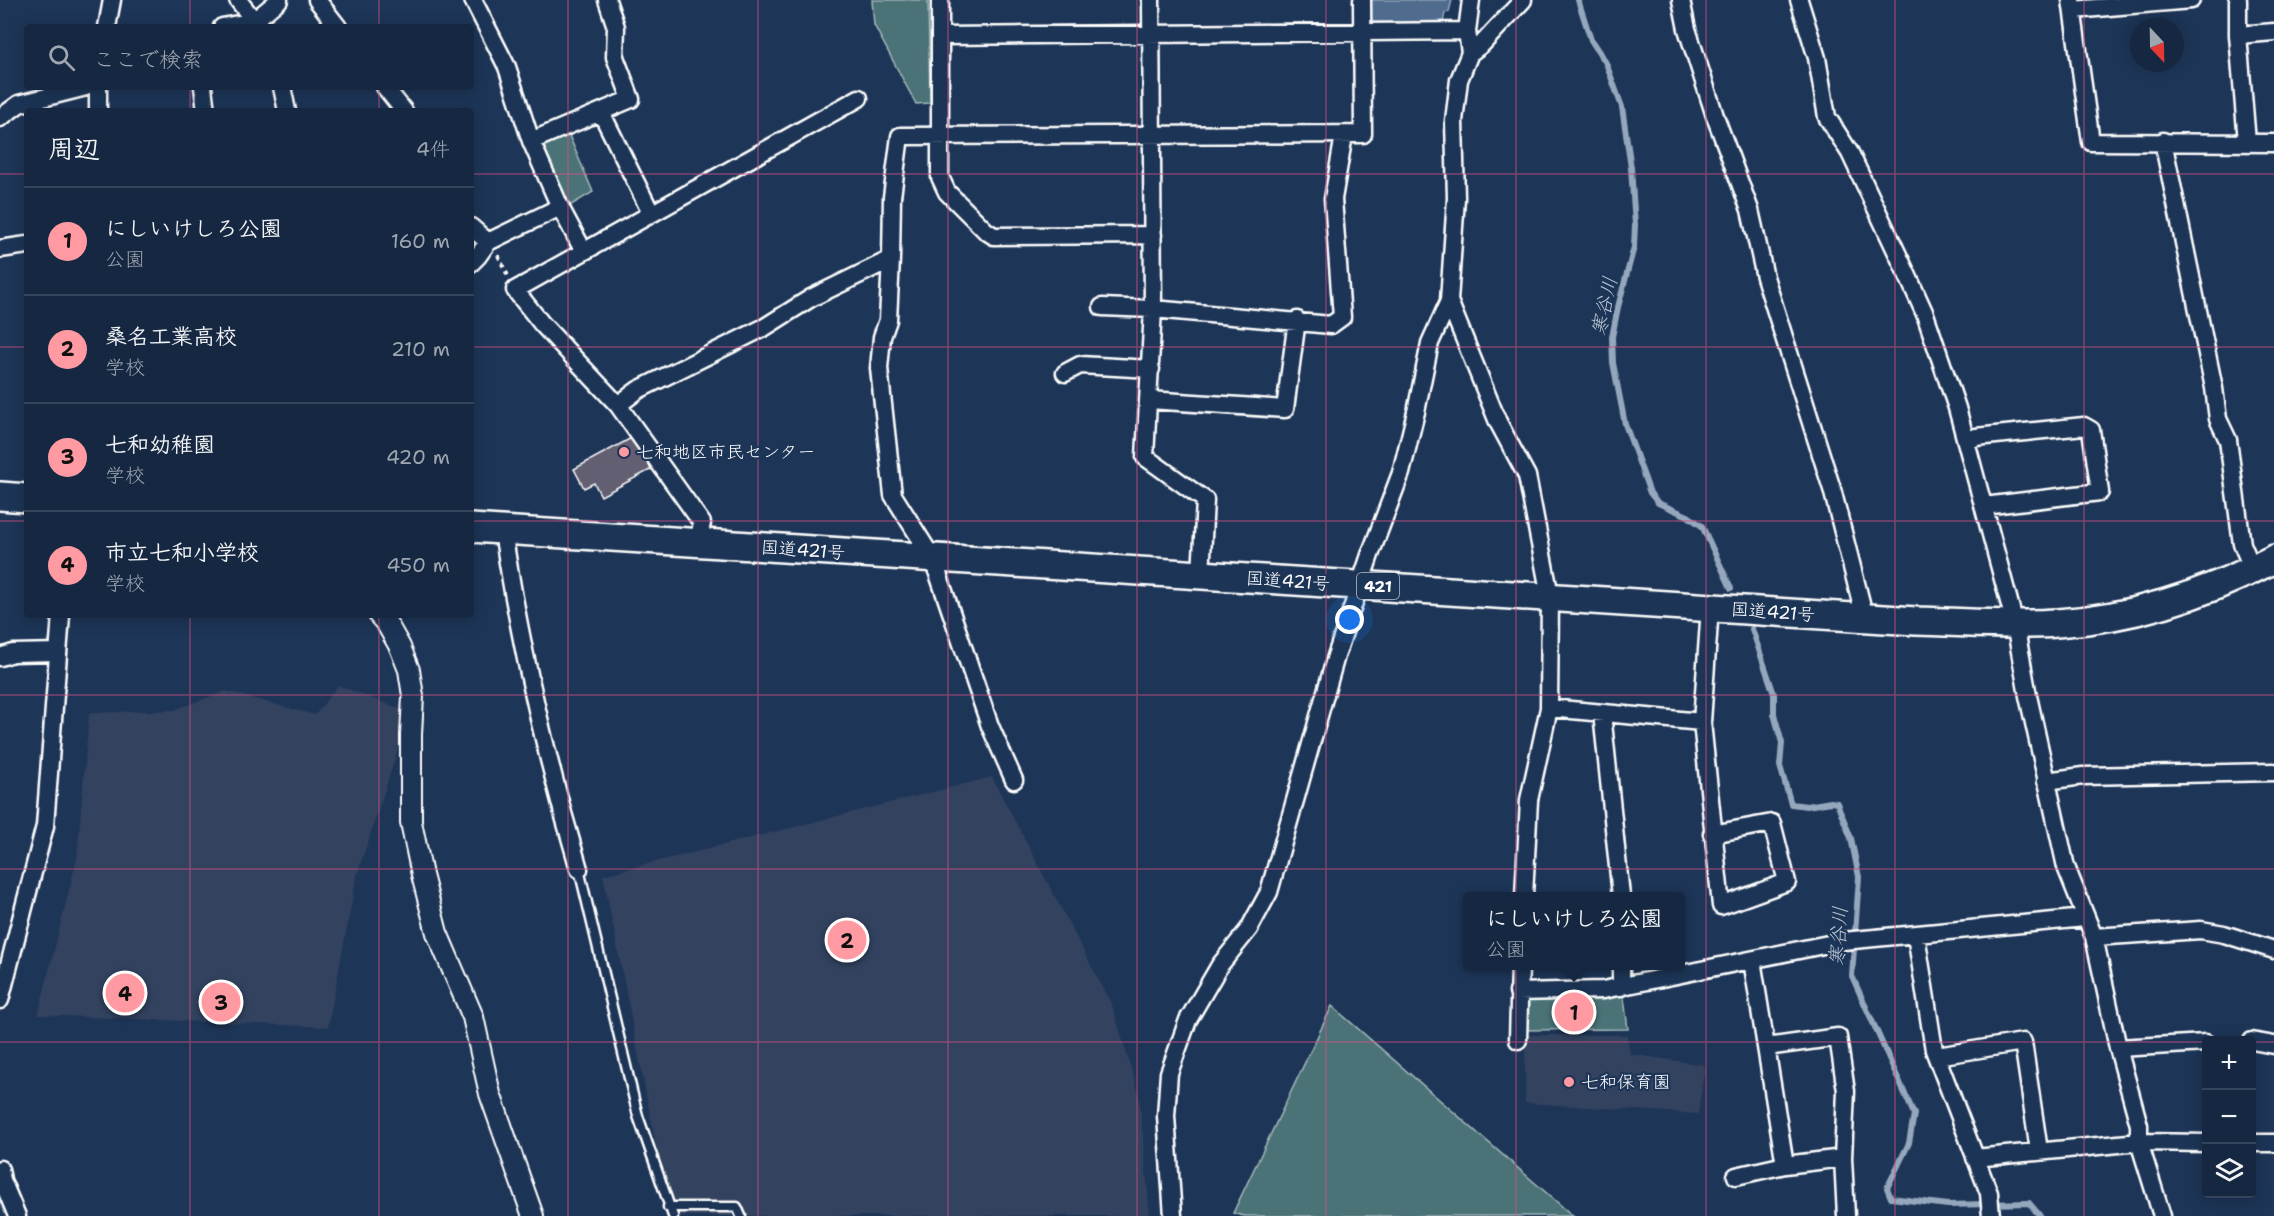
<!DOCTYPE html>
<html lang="ja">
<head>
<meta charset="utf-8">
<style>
	:root { --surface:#162841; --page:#1f3048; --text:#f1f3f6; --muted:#9ea6b1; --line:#35445a; --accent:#ff9aa2 }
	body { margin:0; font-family:"Shantell Sans","Klee One",sans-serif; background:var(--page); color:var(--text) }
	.controls { position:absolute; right:18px; bottom:18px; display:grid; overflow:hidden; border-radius:6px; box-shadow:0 3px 15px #0003 }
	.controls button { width:54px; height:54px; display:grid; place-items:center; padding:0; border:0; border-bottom:2px solid var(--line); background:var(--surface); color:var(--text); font:30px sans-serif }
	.compass { position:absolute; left:2130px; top:18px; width:54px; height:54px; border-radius:50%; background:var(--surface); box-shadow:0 3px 15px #0003; rotate:158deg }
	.you { position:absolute; left:1350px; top:620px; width:21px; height:21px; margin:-15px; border:4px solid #fff; border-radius:50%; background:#1a73e8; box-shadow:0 0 0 9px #1a73e833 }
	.badge { display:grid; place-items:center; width:39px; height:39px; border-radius:50%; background:var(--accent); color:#111; font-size:20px; font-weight:700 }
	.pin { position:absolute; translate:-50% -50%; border:3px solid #fff; box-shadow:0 2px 6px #0006 }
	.popup { position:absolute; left:1463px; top:892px; width:222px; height:78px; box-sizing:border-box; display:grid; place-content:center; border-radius:6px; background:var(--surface); filter:drop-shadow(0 2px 4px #0005); font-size:20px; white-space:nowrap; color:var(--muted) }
	.popup b { font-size:22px; color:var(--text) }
	.popup::after { content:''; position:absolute; left:50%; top:100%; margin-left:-12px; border:12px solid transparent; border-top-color:var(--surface) }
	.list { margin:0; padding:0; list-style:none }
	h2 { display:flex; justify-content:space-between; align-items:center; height:78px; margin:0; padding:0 24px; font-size:26px }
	h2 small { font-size:20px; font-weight:400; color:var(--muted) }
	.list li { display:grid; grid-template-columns:39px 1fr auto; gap:18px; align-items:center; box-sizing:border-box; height:108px; padding:0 24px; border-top:2px solid var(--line) }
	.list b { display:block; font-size:22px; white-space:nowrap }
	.list p { margin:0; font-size:20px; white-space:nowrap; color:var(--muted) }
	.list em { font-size:20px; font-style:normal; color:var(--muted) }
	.icon { flex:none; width:33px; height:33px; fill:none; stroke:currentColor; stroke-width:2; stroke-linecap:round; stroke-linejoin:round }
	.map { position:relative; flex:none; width:2274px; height:1216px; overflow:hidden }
	.search { position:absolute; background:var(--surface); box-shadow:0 3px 15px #0003; left:24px; top:24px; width:450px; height:66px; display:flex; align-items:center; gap:15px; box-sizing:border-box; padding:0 21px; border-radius:6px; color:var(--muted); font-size:22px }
	.panel { position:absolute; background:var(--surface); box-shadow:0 3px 15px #0003; left:24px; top:108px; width:450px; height:510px; border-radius:6px }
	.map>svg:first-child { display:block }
	.built { fill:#32425f }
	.green { fill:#4b7377; stroke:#a5b9bb; stroke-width:1.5 }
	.water { fill:#4f6c8f; stroke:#95a7bc; stroke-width:1.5 }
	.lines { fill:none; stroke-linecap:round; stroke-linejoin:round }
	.stream { stroke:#95a7bc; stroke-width:6 }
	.building { fill:#645f73; stroke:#fff; stroke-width:1.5 }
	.service-casing { stroke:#fff; stroke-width:13 }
	.minor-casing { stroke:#fff; stroke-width:21 }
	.tertiary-casing { stroke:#fff; stroke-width:24 }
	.trunk-casing { stroke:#fff; stroke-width:32 }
	.path { stroke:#fff; stroke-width:4; stroke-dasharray:4.5 4.5; stroke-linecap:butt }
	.service { stroke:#1d3557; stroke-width:8 }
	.minor { stroke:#1d3557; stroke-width:16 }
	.tertiary { stroke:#1d3557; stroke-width:20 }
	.trunk { stroke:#1d3557; stroke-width:27 }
	.grid { fill:none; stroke:#d15284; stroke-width:1.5; stroke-opacity:0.55 }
	.poi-dot { fill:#ff9aa2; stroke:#1d3557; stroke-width:2 }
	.labels { text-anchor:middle; stroke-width:4.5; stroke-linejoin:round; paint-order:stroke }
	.shield { fill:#1d3557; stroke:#bbc2cd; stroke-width:1.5 }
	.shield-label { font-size:16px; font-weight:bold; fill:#fff }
	.poi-label { font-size:18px; fill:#fff; stroke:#1d3557; text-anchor:start }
	.street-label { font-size:18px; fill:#fff; stroke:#1d3557 }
	.water-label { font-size:20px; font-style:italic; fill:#b9c4d2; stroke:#1d3557 }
</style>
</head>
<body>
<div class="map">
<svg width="2274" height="1216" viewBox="0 0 2274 1216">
	<rect width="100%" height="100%" fill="#1d3557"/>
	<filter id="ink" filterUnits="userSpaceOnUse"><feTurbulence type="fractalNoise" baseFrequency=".0167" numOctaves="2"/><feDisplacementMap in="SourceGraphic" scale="12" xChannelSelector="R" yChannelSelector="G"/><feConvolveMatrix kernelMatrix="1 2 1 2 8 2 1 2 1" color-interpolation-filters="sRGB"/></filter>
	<g filter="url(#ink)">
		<path class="built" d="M338 685 410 713 357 875 328 1027 38 1015 77 858 89 713 174 710 226 691 315 715Z
			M992 777 1112 1005 1139 1094 1150 1216H670L603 875Z
			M1525 1035H1627L1630 1054 1705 1065 1698 1114 1525 1103Z"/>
		<path class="green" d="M872 0H928L930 103 916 104 874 25Z
			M568 133 593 192 568 207 542 150 547 142Z
			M1623 990 1628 1029 1523 1030 1522 995Z
			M1332 1006 1573 1216H1244L1233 1213Z"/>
		<path class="water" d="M1371 0H1452L1449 12 1445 13 1443 22 1376 24 1370 18Z"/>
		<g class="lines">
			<path class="stream" d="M1578 0 1591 40 1606 63 1622 107 1631 168 1635 225 1634 247 1618 307 1612 337 1613 363 1625 424 1650 493 1658 503 1688 516 1702 526 1731 588
				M1752 629 1774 694V714L1782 743 1780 766 1791 804 1807 806 1831 802 1837 803 1851 838 1859 877 1852 976 1914 1114 1909 1143 1887 1188 1891 1198 1948 1205 2029 1203 2040 1216"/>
		</g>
		<path class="building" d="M635 436 652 469 601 496 594 483 584 488 574 469Z"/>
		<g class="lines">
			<defs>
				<path id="service" d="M579 869 638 1116 673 1216
					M668 1207H737L741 1216"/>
				<path id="minor" d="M238 0 259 27
					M317 0 338 27
					M940 0V177L947 192 986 231 994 236 1153 235
					M1151 0 1153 309 1145 457 1205 500 1201 575
					M1681 0 1687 29 1715 116 1750 210 1765 277 1832 489 1865 618
					M1799 0 1817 58 1827 117 1850 153 1907 274 1925 314 1957 408 2015 624 2028 696 2066 867 2094 937 2118 1048 2139 1125V1142L2162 1216
					M2071 0 2091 142 2274 143
					M2238 0V35L2247 142
					M2073 10 2191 0
					M107 27 112 0
					M222 27 254 21 279 0
					M2238 35 2274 32
					M940 36 1467 31
					M1470 53 1482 44 1523 0
					M98 87V111
					M203 87 206 111
					M282 87 287 111
					M385 87 404 111
					M601 112 651 213
					M0 118 19 104 86 87
					M531 141 631 99 615 57 616 27 607 0
					M2163 141 2214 388 2218 419 2228 440 2242 544 2253 570
					M560 207 583 250
					M471 227 488 242
					M0 249 27 245
					M891 259 892 197 900 136 1363 134 1362 0
					M471 263 478 256 488 242 560 207 531 141 507 67 473 0
					M1449 301 1498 422 1527 476 1550 596 1549 708 1529 800 1524 896
					M1102 307 1153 309 1331 325 1342 317 1333 199 1344 135
					M1065 373 1080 365 1151 369
					M1149 400 1285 409 1297 320
					M618 405 542 324 515 290 859 98
					M1966 442 1976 437 2084 426 2091 430 2100 492 1984 506
					M503 531C520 645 546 758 579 869
					M698 543 702 523 618 405 638 390 765 327 811 298 891 259 888 320 882 337 879 368 893 495 933 559 990 726 1014 780
					M1710 607 1702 722 1721 906 1787 882 1772 823 1712 834
					M0 657 13 653 58 652
					M1549 708 1702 722
					M1602 713 1621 896
					M2046 781 2083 776 2274 772
					M1916 935 1934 1050 1989 1193 1991 1216
					M2094 937 2201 930 2224 934 2274 950
					M1752 960 1785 1165
					M1621 987V966
					M1518 992 1603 990 1843 941 2085 918
					M0 1000 45 826 61 615
					M1518 1040 1520 966
					M2252 1041 2274 1045
					M1767 1047 1838 1037 1846 1091 1843 1158 1846 1216
					M2118 1048 2206 1043
					M1937 1056 2023 1042 2039 1151
					M2252 1143H2274
					M1975 1158 2139 1142 2206 1143
					M0 1169 2 1180 17 1216
					M1736 1176 1785 1165 1843 1158
					M1173 1216 1166 1116 1169 1073 1188 1020 1220 965 1249 929 1269 892 1336 656 1370 555 1401 473 1416 412 1430 343 1449 301 1456 198 1454 121 1459 80 1470 53 1467 31 1471 0"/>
				<path id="tertiary" d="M379 615 387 624 400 647 409 670 413 696 411 735V822L422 875 437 933 473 1017 490 1094 533 1216"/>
				<path id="trunk" d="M0 496 27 498
					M471 528 1916 621C1963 622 2011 626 2057 623 2134 618 2206 594 2274 559"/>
			</defs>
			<use href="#service" class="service-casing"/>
			<use href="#minor" class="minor-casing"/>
			<use href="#tertiary" class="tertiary-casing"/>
			<use href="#trunk" class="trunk-casing"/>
			<path class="path" d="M498 255 508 276"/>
			<use href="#service" class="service"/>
			<use href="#minor" class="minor"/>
			<use href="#tertiary" class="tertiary"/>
			<use href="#trunk" class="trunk"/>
		</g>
	</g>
	<path class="grid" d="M190 0V27M379 0V27M568 0V1216M758 0V1216M948 0V1216M1137 0V1216M1326 0V1216M1516 0V1216M1706 0V1216M1895 0V1216M2084 0V1216M190 87V111M379 87V111M0 174H27M471 174H2274M0 347H27M471 347H2274M0 521H27M471 521H2274M190 615V1216M379 615V1216M0 695H2274M0 869H2274M0 1042H2206M2252 1042H2274"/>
	<g class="poi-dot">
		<circle cx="624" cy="452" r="6"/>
		<circle cx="1569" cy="1082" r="6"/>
	</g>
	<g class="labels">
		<rect class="shield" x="1357" y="573" width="42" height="26" rx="4.5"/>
		<g class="shield-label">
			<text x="1378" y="592">421</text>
		</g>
		<g class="poi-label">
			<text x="636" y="458">七和地区市民センター</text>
			<text x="1581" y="1088">七和保育園</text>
		</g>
		<g class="street-label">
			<text transform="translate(803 550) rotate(4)" y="6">国道421号</text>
			<text transform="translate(1288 581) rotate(4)" y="6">国道421号</text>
			<text transform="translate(1773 612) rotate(4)" y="6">国道421号</text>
		</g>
		<g class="water-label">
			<text transform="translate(1604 306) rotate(-78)" y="7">寒谷川</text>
			<text transform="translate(1838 936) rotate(-86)" y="7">寒谷川</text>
		</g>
	</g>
</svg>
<div class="controls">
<button>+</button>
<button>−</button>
<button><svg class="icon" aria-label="layers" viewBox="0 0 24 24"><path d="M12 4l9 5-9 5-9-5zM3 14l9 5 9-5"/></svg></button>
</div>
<svg class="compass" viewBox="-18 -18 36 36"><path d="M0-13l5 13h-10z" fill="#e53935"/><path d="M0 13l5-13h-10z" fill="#9ea6b1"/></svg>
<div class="you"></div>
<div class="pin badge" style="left:1574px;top:1012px">1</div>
<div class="popup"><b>にしいけしろ公園</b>公園</div>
<div class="pin badge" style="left:847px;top:940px">2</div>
<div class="pin badge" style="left:221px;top:1002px">3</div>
<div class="pin badge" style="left:125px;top:993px">4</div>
<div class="search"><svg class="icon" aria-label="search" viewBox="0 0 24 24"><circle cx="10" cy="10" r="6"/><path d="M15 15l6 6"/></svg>ここで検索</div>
<section class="panel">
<h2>周辺<small>4件</small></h2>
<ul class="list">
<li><span class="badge">1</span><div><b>にしいけしろ公園</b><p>公園</p></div><em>160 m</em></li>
<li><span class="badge">2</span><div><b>桑名工業高校</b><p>学校</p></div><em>210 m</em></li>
<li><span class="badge">3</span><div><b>七和幼稚園</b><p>学校</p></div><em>420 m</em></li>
<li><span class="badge">4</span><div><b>市立七和小学校</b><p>学校</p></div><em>450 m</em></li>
</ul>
</section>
</div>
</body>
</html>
